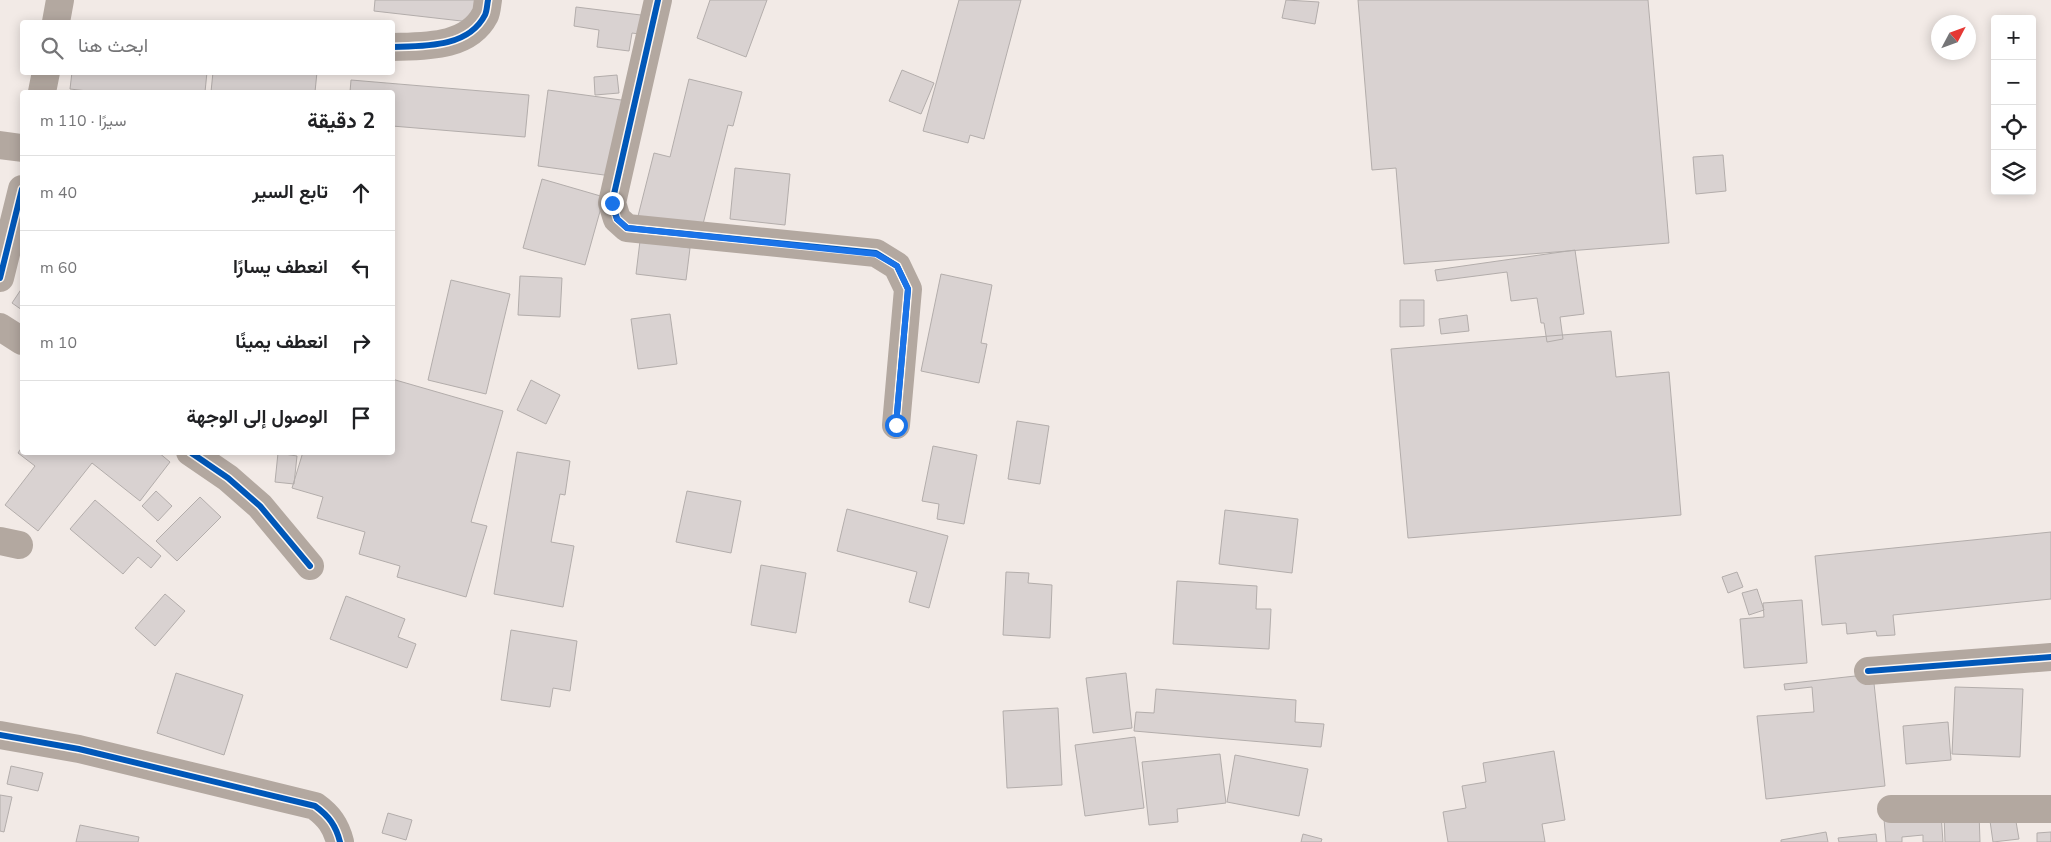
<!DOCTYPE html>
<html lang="ar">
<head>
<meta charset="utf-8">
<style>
	:root { --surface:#fff; --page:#f2f2f2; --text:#202124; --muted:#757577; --line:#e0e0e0 }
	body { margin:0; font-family:"Nunito Sans",Vazirmatn,sans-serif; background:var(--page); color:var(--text); direction:rtl }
	.controls { position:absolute; right:15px; top:15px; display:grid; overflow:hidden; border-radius:5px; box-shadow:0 2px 12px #0003 }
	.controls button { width:45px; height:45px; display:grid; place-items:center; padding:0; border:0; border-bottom:1px solid var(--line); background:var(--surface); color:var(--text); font:25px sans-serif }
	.compass { position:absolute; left:1931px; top:15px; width:45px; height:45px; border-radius:50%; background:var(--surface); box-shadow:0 2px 12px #0003; rotate:49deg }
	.stop { position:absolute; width:15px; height:15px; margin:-11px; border:4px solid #1a73e8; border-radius:50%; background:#fff }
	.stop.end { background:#1a73e8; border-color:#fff; box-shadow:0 1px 5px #0008 }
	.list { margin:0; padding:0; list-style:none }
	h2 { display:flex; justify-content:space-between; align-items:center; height:65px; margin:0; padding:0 20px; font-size:21px }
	h2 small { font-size:16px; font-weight:400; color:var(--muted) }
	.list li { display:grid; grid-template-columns:32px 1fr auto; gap:15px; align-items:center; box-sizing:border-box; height:75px; padding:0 20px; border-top:1px solid var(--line) }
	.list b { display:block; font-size:19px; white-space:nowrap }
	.list em { font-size:16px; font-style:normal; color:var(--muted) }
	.icon { flex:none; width:28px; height:28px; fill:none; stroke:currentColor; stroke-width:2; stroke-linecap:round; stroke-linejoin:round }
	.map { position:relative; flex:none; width:2051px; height:842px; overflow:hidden; direction:ltr }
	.search { position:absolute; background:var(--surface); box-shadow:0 2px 12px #0003; left:20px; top:20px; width:375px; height:55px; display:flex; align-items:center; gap:12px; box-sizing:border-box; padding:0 18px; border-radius:5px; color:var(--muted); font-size:19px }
	.panel { position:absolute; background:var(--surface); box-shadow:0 2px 12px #0003; left:20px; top:90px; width:375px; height:365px; border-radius:5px; direction:rtl }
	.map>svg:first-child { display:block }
	.building { fill:#d9d2d1; stroke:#b3adab }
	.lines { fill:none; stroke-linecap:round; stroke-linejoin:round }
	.minor { stroke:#b3a8a0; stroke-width:28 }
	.cycleway-casing { stroke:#fdf8f4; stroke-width:9 }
	.cycleway { stroke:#0057b8; stroke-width:6 }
	.route { stroke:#1a73e8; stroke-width:6 }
</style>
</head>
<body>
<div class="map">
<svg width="2051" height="842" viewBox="0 0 2051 842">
	<rect width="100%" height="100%" fill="#f2eae6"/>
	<path class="building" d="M375 0H481L479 23 374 11Z
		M710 0H767L746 57 697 38Z
		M959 0H1021L984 139 970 135 968 143 923 131Z
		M1286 0 1319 2 1315 24 1282 18Z
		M1358 0H1648L1669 243 1404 264 1396 168 1372 170Z
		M576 7 649 16 646 35 632 33 629 51 597 47 599 30 574 26Z
		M902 70 934 83 921 114 889 101Z
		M72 72H207L205 92H96L70 89Z
		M213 72H317L315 92H211Z
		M617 75 619 93 595 95 594 77Z
		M689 79 742 92 733 126 728 125 699 240 636 224 654 153 670 157Z
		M351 80 529 95 525 137 392 126V92H350Z
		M548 90 636 102 626 178 538 166Z
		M1723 155 1726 191 1696 194 1693 157Z
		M735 168 790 174 785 225 730 219Z
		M542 179 604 197 585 265 523 248Z
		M640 241 690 248 686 280 636 274Z
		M1575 250 1584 314 1560 317 1563 339 1547 342 1544 323H1541L1537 298 1511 301 1507 272 1437 281 1435 270Z
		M941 274 992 285 981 343 987 344 979 383 921 371Z
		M520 276 562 278 560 317 518 315Z
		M451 280 510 294 486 394 428 380Z
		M22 288V310L12 303Z
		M1400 300H1424V326L1400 327Z
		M670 314 677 364 638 369 631 319Z
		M1467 315 1469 331 1441 334 1439 319Z
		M1611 331 1616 377 1669 372 1681 515 1408 538 1391 349Z
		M392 379 503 411 471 522 487 526 466 597 397 577 400 566 359 554 365 532 317 518 323 497 292 488 303 452H392Z
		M531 380 560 395 546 424 517 410Z
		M1017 421 1049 426 1040 484 1008 479Z
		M933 446 977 455 964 524 937 519 939 504 922 501Z
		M22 447V452H158L170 462 140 501 92 463 38 531 5 505 35 466 18 453Z
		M517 452 570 461 565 495 560 494 551 542 574 546 563 607 494 594Z
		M278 453 297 456 294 484 275 482Z
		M156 491 172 506 158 521 142 506Z
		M687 491 741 501 731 553 676 542Z
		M200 497 221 517 177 561 156 541Z
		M95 500 161 556 151 568 138 557 123 574 70 529Z
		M847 509 948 536 929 608 909 602 917 572 837 551Z
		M1225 510 1298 519 1292 573 1219 564Z
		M2051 532V599L1893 615 1895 635 1877 636 1876 631 1847 634 1846 623 1822 625 1815 556Z
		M761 565 806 573 796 633 751 625Z
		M1006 572 1029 573 1028 583 1052 585 1050 638 1003 635Z
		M1737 572 1743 587 1728 593 1722 577Z
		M1177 581 1257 586 1256 609H1271L1269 649 1173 644Z
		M1757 589 1764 610 1749 615 1742 593Z
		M165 594 185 611 155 646 135 628Z
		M346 596 405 619 398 637 416 644 407 668 330 639Z
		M1802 600 1807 663 1744 668 1740 619 1764 617 1763 603Z
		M511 630 577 641 570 691 553 688 550 707 501 700Z
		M176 673 243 695 224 755 157 733Z
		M1126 673 1132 728 1093 733 1086 678Z
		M1873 674 1885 786 1766 799 1757 716 1814 712 1812 687 1785 690 1784 684Z
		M1955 687 2023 689 2020 757 1952 754Z
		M1156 689 1296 700 1295 722 1324 724 1321 747 1134 731 1136 712 1154 713Z
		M1058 708 1062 785 1007 788 1003 711Z
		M1948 722 1951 760 1906 764 1903 726Z
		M1135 737 1144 808 1085 816 1075 745Z
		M1554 751 1565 820 1542 824 1545 842H1448L1443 812 1466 808 1462 786 1486 782 1483 763Z
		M1220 754 1226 803 1177 809 1178 822 1149 825 1142 762Z
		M1235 755 1308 769 1299 816 1227 802Z
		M11 766 43 773 38 791 7 784Z
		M0 795 12 797 4 832 0 831Z
		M2014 810 2019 839 1993 842 1989 814Z
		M388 813 412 820 406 840 382 833Z
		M1979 813 1980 842H1945L1944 814Z
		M1941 814 1943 842H1923V835L1902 837V842H1886L1884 819Z
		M80 825 139 837 138 842H76Z
		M1826 832 1828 842H1781V840Z
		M2051 832V842H2037V833Z
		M1303 834 1322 839 1321 842H1301Z
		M1876 834 1877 842H1839L1838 838Z"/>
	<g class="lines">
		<path class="minor" d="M658 0 612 203 617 219 627 228 876 253 897 266 908 289 896 425
			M56 22 60 0
			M392 47C424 46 468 48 485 15 487 11 487 5 488 0
			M42 92 46 72
			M0 145 22 148
			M0 278 22 189
			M0 327 22 341
			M190 452 228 478 260 506 310 566
			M0 541 19 545
			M1868 671 2051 657
			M0 735 79 749 315 806C329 816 336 826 340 842
			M1891 809H2051"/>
		<defs>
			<path id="cycleway" d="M658 0 612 203 617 219 627 228 876 253 897 266 908 289 896 425
				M392 47C424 46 468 48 485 15 487 11 487 5 488 0
				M0 278 22 189
				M190 452 228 478 260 506 310 566
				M1868 671 2051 657
				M0 735 79 749 315 806C329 816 336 826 340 842"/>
		</defs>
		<use href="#cycleway" class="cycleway-casing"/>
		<use href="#cycleway" class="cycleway"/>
	</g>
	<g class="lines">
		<path class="route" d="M612 203 617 219 627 228 876 254 897 266 908 289 896 425"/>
	</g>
</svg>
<div class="controls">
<button>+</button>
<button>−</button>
<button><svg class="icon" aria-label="locate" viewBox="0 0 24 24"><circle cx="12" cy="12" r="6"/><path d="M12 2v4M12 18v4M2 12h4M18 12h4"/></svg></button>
<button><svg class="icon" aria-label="layers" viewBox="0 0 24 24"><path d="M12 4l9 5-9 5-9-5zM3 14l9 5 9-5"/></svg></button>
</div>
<svg class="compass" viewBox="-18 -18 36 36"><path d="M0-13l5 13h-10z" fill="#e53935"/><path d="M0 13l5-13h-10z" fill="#757577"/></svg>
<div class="stop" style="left:896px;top:425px"></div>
<div class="stop end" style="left:612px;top:203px"></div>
<div class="search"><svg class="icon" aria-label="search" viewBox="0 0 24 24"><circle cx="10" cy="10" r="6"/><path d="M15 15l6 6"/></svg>ابحث هنا</div>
<section class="panel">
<h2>2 دقيقة<small>سيرًا · 110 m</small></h2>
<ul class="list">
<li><svg class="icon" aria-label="ahead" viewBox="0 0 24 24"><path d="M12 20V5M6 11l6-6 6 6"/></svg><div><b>تابع السير</b></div><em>40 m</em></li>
<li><svg class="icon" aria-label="left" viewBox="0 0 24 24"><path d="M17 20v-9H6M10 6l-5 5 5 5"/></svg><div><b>انعطف يسارًا</b></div><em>60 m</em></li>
<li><svg class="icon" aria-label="right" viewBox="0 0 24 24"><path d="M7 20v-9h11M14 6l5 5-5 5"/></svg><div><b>انعطف يمينًا</b></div><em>10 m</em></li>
<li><svg class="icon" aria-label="arrive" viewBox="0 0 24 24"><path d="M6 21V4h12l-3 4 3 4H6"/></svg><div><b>الوصول إلى الوجهة</b></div></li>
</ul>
</section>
</div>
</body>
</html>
